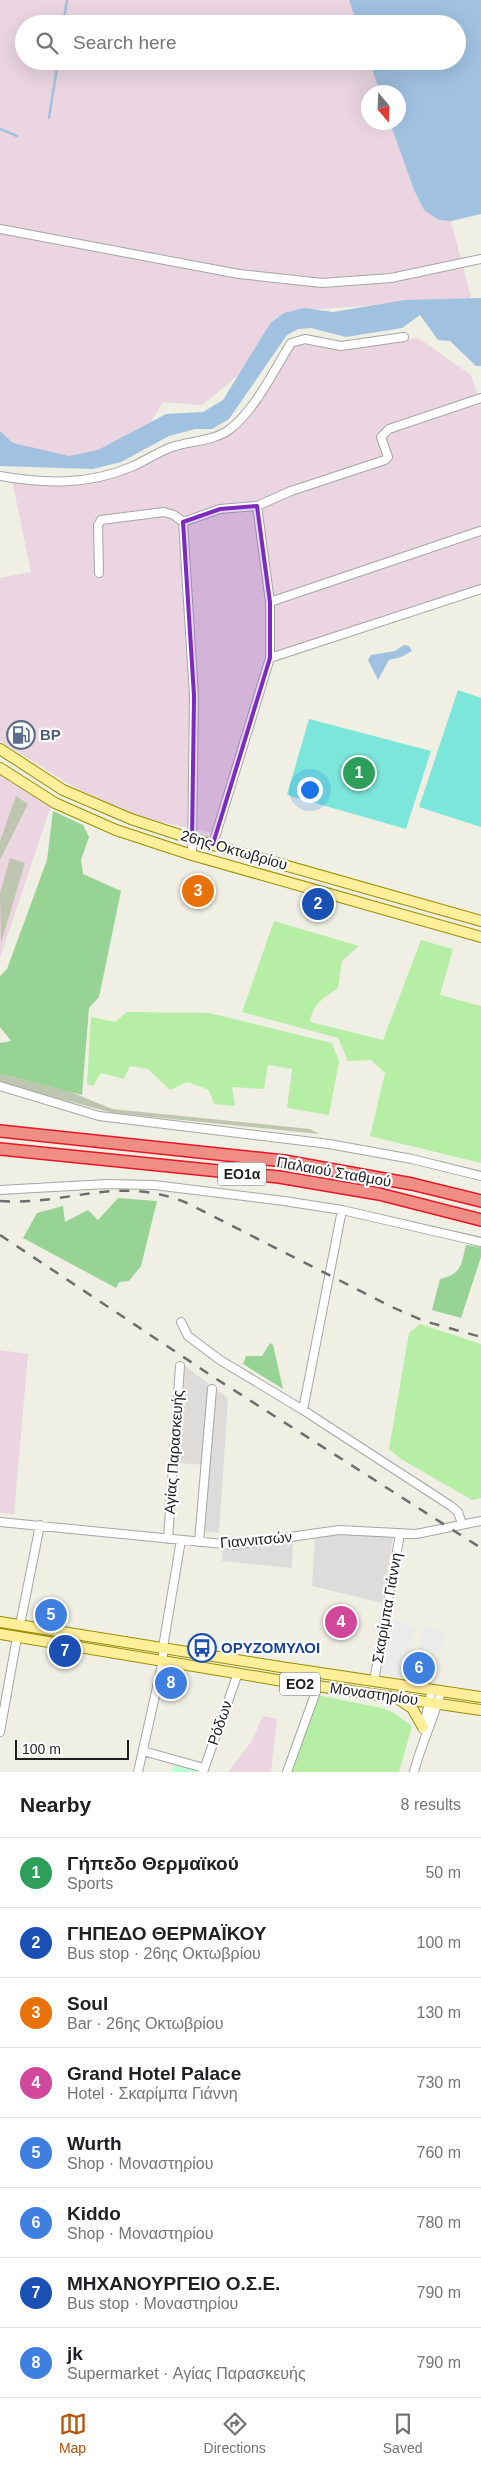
<!DOCTYPE html>
<html lang="en">
<head>
<meta charset="utf-8">
<style>
	:root { --surface:#fff; --page:#f6f6f6; --text:#202124; --muted:#757577; --line:#e0e0e0; --accent:#b45309 }
	body { margin:0; font-family:Helvetica,sans-serif; background:var(--page); color:var(--text) }
	.compass { position:absolute; left:361px; top:85px; width:45px; height:45px; border-radius:50%; background:var(--surface); box-shadow:0 5px 20px #0002; rotate:161deg }
	.scale { position:absolute; left:15px; bottom:12px; width:114px; box-sizing:border-box; padding-left:5px; border:2px solid #1f1f1f; border-top:0; font-size:14px; line-height:18px; white-space:nowrap; color:#1f1f1f; -webkit-text-stroke:4px #fff; paint-order:stroke }
	.you { position:absolute; left:309px; top:789px; width:18px; height:18px; margin:-12px; border:4px solid #fff; border-radius:50%; background:#1a73e8; box-shadow:0 0 0 8px #1a73e833 }
	.badge { display:grid; place-items:center; width:32px; height:32px; border-radius:50%; background:var(--accent); color:#fff; font-size:16px; font-weight:700 }
	.pin { position:absolute; translate:-50% -50%; border:2px solid #fff; box-shadow:0 1px 5px #0006 }
	.list { margin:0; padding:0; list-style:none }
	h2 { display:flex; justify-content:space-between; align-items:center; height:65px; margin:0; padding:0 20px; font-size:21px }
	h2 small { font-size:16px; font-weight:400; color:var(--muted) }
	.list li { display:grid; grid-template-columns:32px 1fr auto; gap:15px; align-items:center; box-sizing:border-box; height:70px; padding:0 20px; border-top:1px solid var(--line) }
	.list b { display:block; font-size:19px; white-space:nowrap }
	.list p { margin:0; font-size:16px; white-space:nowrap; color:var(--muted) }
	.list em { font-size:16px; font-style:normal; color:var(--muted) }
	.icon { flex:none; width:28px; height:28px; fill:none; stroke:currentColor; stroke-width:2; stroke-linecap:round; stroke-linejoin:round }
	.map { position:relative; flex:none; width:481px; height:1772px; overflow:hidden }
	.search { position:absolute; background:var(--surface); box-shadow:0 5px 20px #0002; left:15px; right:15px; top:15px; height:55px; display:flex; align-items:center; gap:12px; box-sizing:border-box; padding:0 18px; border-radius:28px; color:var(--muted); font-size:19px }
	.sheet { height:625px; background:var(--surface) }
	nav { display:flex; justify-content:space-around; align-items:center; box-sizing:border-box; height:70px; border-top:1px solid var(--line); background:var(--surface); font-size:14px; color:var(--muted) }
	nav a { display:grid; justify-items:center; gap:2px }
	nav .on { color:var(--accent) }
	.map>svg:first-child { display:block }
	.residential { fill:#dddcdb }
	.industrial { fill:#ead5e0 }
	.construction { fill:#bfc6af }
	.grass { fill:#b6eea6 }
	.forest { fill:#97d395 }
	.park { fill:#bdfed4 }
	.pitch { fill:#7be6d9 }
	.parking { fill:#ebebeb }
	.water { fill:#a1c1e1 }
	.lines { fill:none; stroke-linecap:round; stroke-linejoin:round }
	.stream { stroke:#a1c1e1; stroke-width:2.5 }
	.minor-casing { stroke:#a6a6a6; stroke-width:10 }
	.major-casing { stroke:#998f00; stroke-width:12 }
	.highway-casing { stroke:#e91626; stroke-width:14 }
	.minor { stroke:#fff; stroke-width:8 }
	.major { stroke:#ffee9a; stroke-width:10 }
	.highway { stroke:#ee8e85; stroke-width:11 }
	.rail { stroke:#6d6d6d; stroke-width:2.5; stroke-dasharray:10 10; stroke-linecap:butt }
	.marked { fill:#7b2cbf; fill-opacity:0.2; stroke:#7b2cbf; stroke-width:4; stroke-linejoin:round }
	.labels { text-anchor:middle; stroke-width:4.5; stroke-linejoin:round; paint-order:stroke }
	.shield { fill:#fff; stroke:#626262; stroke-width:1 }
	.shield-label { font-size:14px; font-weight:bold; fill:#1f1f1f }
	.service-label { font-size:15px; font-weight:bold; fill:#4e5e75; stroke:#fff; text-anchor:start }
	.street-label { font-size:15px; fill:#1f1f1f; stroke:#fff }
	.transit-label { font-size:15px; font-weight:bold; fill:#164399; stroke:#fff; text-anchor:start }
</style>
</head>
<body>
<div class="map">
<svg width="481" height="1772" viewBox="0 0 481 1772">
	<rect width="100%" height="100%" fill="#f0efe4"/>
	<path class="residential" d="M185 1366 228 1398 219 1533 201 1531 207 1465 177 1463Z
		M334 1533 393 1537 382 1603 312 1586 315 1537Z
		M293 1540 292 1568 222 1561 223 1545Z"/>
	<path class="industrial" d="M0 0H349L357 24H24V61H369L380 92H368V122L390 123 414 190 424 210 439 220 451 221 471 298 292 311 274 318 242 372 202 405 163 402 141 438 103 453 58 460 0 448Z
		M418 338 471 375 481 405V589L270 659 213 833 133 816 82 792 0 741V578L31 572 12 480 25 484 76 483 219 434 244 417 283 355 297 344 319 342 369 343Z
		M0 775 51 806 0 958Z
		M0 1350 28 1354 14 1514 0 1513Z
		M263 1716 277 1719 271 1772H228L251 1742Z"/>
	<path class="construction" d="M16 796 28 804 0 860V841Z
		M10 858 25 863 1 943 0 893Z
		M0 1074 71 1092 112 1109 310 1129 319 1134 113 1113 0 1083Z"/>
	<path class="grass" d="M274 921 359 946 342 961 338 988C324 998 312 1004 310 1022L383 1040 421 940 453 949 440 995 481 1006V1163L370 1136 385 1073 371 1060 348 1061 338 1038 242 1012Z
		M127 1012 209 1013 332 1043 339 1061 329 1115 287 1108 292 1069 268 1065 264 1089 232 1087 235 1106 214 1104 209 1090 187 1082 170 1090 148 1069 130 1066 124 1079 101 1073 93 1086 87 1084 91 1017 115 1022Z
		M420 1324 481 1344V1498L472 1500 401 1459 389 1449 409 1333Z
		M318 1695 382 1708 394 1713 412 1726 399 1772H291Z"/>
	<path class="forest" d="M53 811 83 825 89 837 81 860 83 874 121 891 99 997 89 1008 82 1095 0 1074V1043L11 1041 0 1027V976L7 969 47 860Z
		M118 1198 157 1201 141 1266 129 1281 119 1282 116 1288 23 1238 37 1213 63 1206 65 1222 88 1210 98 1220Z
		M466 1245 481 1247V1257L461 1318 432 1310 440 1279C462 1274 461 1265 466 1245Z
		M270 1343 273 1345 283 1389 243 1364 246 1356H262Z"/>
	<path class="park" d="M175 1762 197 1768 196 1772H172Z"/>
	<path class="pitch" d="M458 690 481 698V827L419 807Z
		M309 719 431 751 406 829 287 795Z"/>
	<path class="parking" d="M392 1618 415 1628 400 1677 382 1673Z
		M424 1625 446 1634 443 1652 419 1648Z"/>
	<path class="water" d="M349 0H481V214L451 221 439 220 424 210 414 190 390 123 398 122V92H380L369 61H457V24H357Z
		M481 298V366H476L450 341 438 340 420 315 402 328 346 337 311 328 298 329 287 335 229 419 212 429H195L169 436 121 462 93 469 0 466V431L13 443 69 456 98 450 166 414 203 412 223 400 271 322 284 313 304 308 333 312 405 300Z
		M404 645 409 646 412 651 401 657 389 660 378 680 368 660 371 655 395 651Z"/>
	<g class="lines">
		<path class="stream" d="M63 24 67 0
			M49 118 58 61
			M0 129 17 136"/>
		<defs>
			<path id="minor" d="M0 229 239 274 322 283 391 278 481 259
				M0 476C45 484 88 485 131 467 145 461 158 452 172 447 190 441 215 441 230 429 255 410 274 370 291 343L305 339 341 346 404 337
				M183 522 194 696 192 855
				M99 573 98 525 101 520 164 512 174 515 183 522 220 509 257 506 291 491 385 460 388 457 381 437 389 429 481 398
				M270 602 480 531
				M270 658 481 589
				M213 844 270 658V602L257 506
				M0 1086 99 1116 329 1144 412 1159 481 1176
				M0 1190 107 1184 154 1185 284 1201 342 1210 481 1242
				M181 1322 188 1336 220 1360 303 1410 451 1506 458 1512 462 1524
				M303 1410 342 1210
				M0 1522 234 1545 339 1530 416 1534 481 1521
				M168 1539 180 1366
				M199 1542 212 1389
				M20 1625 40 1525
				M374 1681 400 1534
				M423 1729 432 1690
				M0 1732 17 1637
				M143 1751 204 1768
				M138 1772 163 1660V1647L181 1540
				M203 1772 238 1673
				M287 1772 318 1686
				M414 1772C421 1744 434 1719 441 1691"/>
			<path id="major" d="M0 749 63 790 131 819 192 839 481 921
				M0 768 55 803 116 830 192 855 481 937
				M0 1622 287 1668 481 1697
				M0 1634 283 1681 481 1710
				M400 1700 412 1708 423 1727"/>
			<path id="highway" d="M0 1131 284 1161 412 1184 481 1201
				M0 1149 279 1177 379 1194 481 1220"/>
		</defs>
		<use href="#minor" class="minor-casing"/>
		<use href="#major" class="major-casing"/>
		<use href="#highway" class="highway-casing"/>
		<use href="#minor" class="minor"/>
		<use href="#major" class="major"/>
		<use href="#highway" class="highway"/>
		<path class="rail" d="M0 1201C70 1206 116 1174 187 1203L392 1307 424 1321 481 1337
			M0 1235 218 1380 481 1548"/>
	</g>
	<path class="marked" d="M257 506 270 602V658L213 844 192 839 194 696 183 522 220 509Z"/>
	<defs>
		<symbol id="fuel-ring" viewBox="-11 -11 22 22"><circle r="9.5" fill="#fff" stroke="#5c6f8a" stroke-width="1.5"/><path d="M-5.5-6h7V0h2V4h1.3V-2.5L3-4.5l.8-.8L6-3V5H2.5V1h-1V6h-7ZM-4.2-4.7v3.2H.2V-4.7Z" fill="#5c6f8a"/></symbol>
		<symbol id="bus-ring" viewBox="-11 -11 22 22"><circle r="9.5" fill="#fff" stroke="#1a4fb4" stroke-width="1.5"/><path d="M-5-6H5V4H4V6H2V4H-2V6H-4V4H-5ZM-3.5-4V0h7V-4ZM-3.5 1.2v1.5H-2V1.2ZM2 1.2v1.5H3.5V1.2Z" fill="#1a4fb4"/></symbol>
	</defs>
	<g fill-rule="evenodd">
		<use href="#fuel-ring" x="5" y="719" width="32" height="32"/>
		<use href="#bus-ring" x="186" y="1632" width="32" height="32"/>
	</g>
	<g class="labels">
		<g class="shield">
			<rect x="218" y="1162.5" width="48" height="23" rx="4"/>
			<rect x="280" y="1672.5" width="40" height="23" rx="4"/>
		</g>
		<g class="shield-label">
			<text x="242" y="1179">ΕΟ1α</text>
			<text x="300" y="1689">ΕΟ2</text>
		</g>
		<g class="service-label">
			<text x="40" y="740">BP</text>
		</g>
		<g class="street-label">
			<text transform="translate(234 850) rotate(16)" y="5">26ης Οκτωβρίου</text>
			<text transform="translate(334 1172) rotate(10)" y="5">Παλαιού Σταθμού</text>
			<text transform="translate(174 1452) rotate(-86)" y="5">Αγίας Παρασκευής</text>
			<text transform="translate(256 1540) rotate(-5)" y="5">Γιαννιτσών</text>
			<text transform="translate(387 1608) rotate(-80)" y="5">Σκαρίμπα Γιάννη</text>
			<text transform="translate(374 1694) rotate(8)" y="5">Μοναστηρίου</text>
			<text transform="translate(220 1723) rotate(-71)" y="5">Ρόδων</text>
		</g>
		<g class="transit-label">
			<text x="221" y="1653">ΟΡΥΖΟΜΥΛΟΙ</text>
		</g>
	</g>
</svg>
<svg class="compass" viewBox="-18 -18 36 36"><path d="M0-13l5 13h-10z" fill="#e53935"/><path d="M0 13l5-13h-10z" fill="#757577"/></svg>
<div class="scale">100 m</div>
<div class="you"></div>
<div class="pin badge" style="left:359px;top:773px;background:#2e9e5b">1</div>
<div class="pin badge" style="left:318px;top:904px;background:#1a4fb4">2</div>
<div class="pin badge" style="left:198px;top:891px;background:#e8710a">3</div>
<div class="pin badge" style="left:341px;top:1622px;background:#d1479c">4</div>
<div class="pin badge" style="left:51px;top:1615px;background:#3f7fe0">5</div>
<div class="pin badge" style="left:419px;top:1668px;background:#3f7fe0">6</div>
<div class="pin badge" style="left:65px;top:1651px;background:#1a4fb4">7</div>
<div class="pin badge" style="left:171px;top:1683px;background:#3f7fe0">8</div>
<div class="search"><svg class="icon" aria-label="search" viewBox="0 0 24 24"><circle cx="10" cy="10" r="6"/><path d="M15 15l6 6"/></svg>Search here</div>
</div>
<section class="sheet">
<h2>Nearby<small>8 results</small></h2>
<ul class="list">
<li><span class="badge" style="background:#2e9e5b">1</span><div><b>Γήπεδο Θερμαϊκού</b><p>Sports</p></div><em>50 m</em></li>
<li><span class="badge" style="background:#1a4fb4">2</span><div><b>ΓΗΠΕΔΟ ΘΕΡΜΑΪΚΟΥ</b><p>Bus stop · 26ης Οκτωβρίου</p></div><em>100 m</em></li>
<li><span class="badge" style="background:#e8710a">3</span><div><b>Soul</b><p>Bar · 26ης Οκτωβρίου</p></div><em>130 m</em></li>
<li><span class="badge" style="background:#d1479c">4</span><div><b>Grand Hotel Palace</b><p>Hotel · Σκαρίμπα Γιάννη</p></div><em>730 m</em></li>
<li><span class="badge" style="background:#3f7fe0">5</span><div><b>Wurth</b><p>Shop · Μοναστηρίου</p></div><em>760 m</em></li>
<li><span class="badge" style="background:#3f7fe0">6</span><div><b>Kiddo</b><p>Shop · Μοναστηρίου</p></div><em>780 m</em></li>
<li><span class="badge" style="background:#1a4fb4">7</span><div><b>ΜΗΧΑΝΟΥΡΓΕΙΟ Ο.Σ.Ε.</b><p>Bus stop · Μοναστηρίου</p></div><em>790 m</em></li>
<li><span class="badge" style="background:#3f7fe0">8</span><div><b>jk</b><p>Supermarket · Αγίας Παρασκευής</p></div><em>790 m</em></li>
</ul>
</section>
<nav>
<a class="on"><svg class="icon" aria-label="map" viewBox="0 0 24 24"><path d="M3 6l6-2 6 2 6-2v14l-6 2-6-2-6 2zM9 4v14M15 6v14"/></svg>Map</a>
<a><svg class="icon" aria-label="directions" viewBox="0 0 24 24"><path d="M12 3l9 9-9 9-9-9zM9 14v-3h6M13 9l2 2-2 2"/></svg>Directions</a>
<a><svg class="icon" aria-label="saved" viewBox="0 0 24 24"><path d="M7 4h10v16l-5-4-5 4z"/></svg>Saved</a>
</nav>
</body>
</html>
